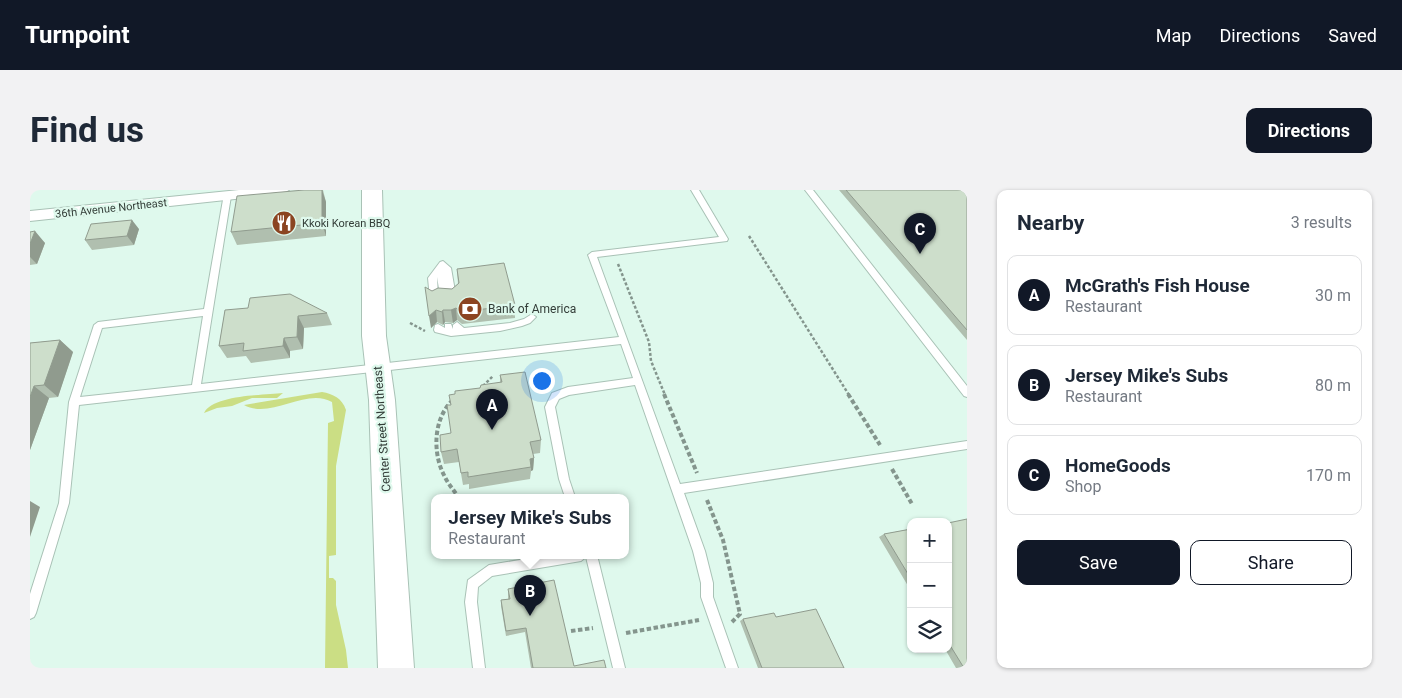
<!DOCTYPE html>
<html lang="en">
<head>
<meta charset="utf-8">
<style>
	:root { --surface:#fff; --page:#f2f2f3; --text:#1f2937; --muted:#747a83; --line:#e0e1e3; --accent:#111827 }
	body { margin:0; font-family:Roboto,sans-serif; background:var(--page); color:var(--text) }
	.controls { position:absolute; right:15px; bottom:15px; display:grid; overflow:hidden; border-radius:10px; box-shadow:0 1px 4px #0004 }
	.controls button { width:45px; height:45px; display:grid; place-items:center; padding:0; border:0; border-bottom:1px solid var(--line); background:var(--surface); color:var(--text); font:25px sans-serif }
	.you { position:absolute; left:511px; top:190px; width:18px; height:18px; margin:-12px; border:4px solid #fff; border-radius:50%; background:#1a73e8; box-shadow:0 0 0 8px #1a73e833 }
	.badge { display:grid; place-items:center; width:32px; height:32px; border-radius:50%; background:var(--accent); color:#fff; font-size:16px; font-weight:700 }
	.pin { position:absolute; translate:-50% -41px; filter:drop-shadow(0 1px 2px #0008) }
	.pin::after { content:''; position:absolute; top:26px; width:18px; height:15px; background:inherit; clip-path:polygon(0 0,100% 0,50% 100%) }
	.popup { position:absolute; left:401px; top:304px; width:198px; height:65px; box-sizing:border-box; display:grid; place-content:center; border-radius:10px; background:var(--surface); filter:drop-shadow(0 1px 4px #0005); font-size:16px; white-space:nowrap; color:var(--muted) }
	.popup b { font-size:19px; color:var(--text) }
	.popup::after { content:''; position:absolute; left:50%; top:100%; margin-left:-10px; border:10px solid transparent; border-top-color:var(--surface) }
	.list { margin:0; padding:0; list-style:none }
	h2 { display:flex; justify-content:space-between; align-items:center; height:65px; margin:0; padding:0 20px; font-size:21px }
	h2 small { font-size:16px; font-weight:400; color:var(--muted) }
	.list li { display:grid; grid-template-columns:32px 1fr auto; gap:15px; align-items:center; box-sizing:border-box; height:80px; margin:0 10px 10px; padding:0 10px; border:1px solid var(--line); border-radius:10px }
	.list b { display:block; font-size:19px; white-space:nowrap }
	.list p { margin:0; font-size:16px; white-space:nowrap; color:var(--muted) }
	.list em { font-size:16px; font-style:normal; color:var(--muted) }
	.actions { display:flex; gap:10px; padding:15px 20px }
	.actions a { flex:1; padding:11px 0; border:1px solid var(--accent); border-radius:10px; text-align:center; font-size:18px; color:var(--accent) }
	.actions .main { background:var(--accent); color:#fff }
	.icon { flex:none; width:28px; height:28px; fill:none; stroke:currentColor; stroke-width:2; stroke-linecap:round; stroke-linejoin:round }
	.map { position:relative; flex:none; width:937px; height:478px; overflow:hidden; border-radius:10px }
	header { display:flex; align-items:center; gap:30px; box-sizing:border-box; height:70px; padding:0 25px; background:var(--accent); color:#fff }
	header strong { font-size:24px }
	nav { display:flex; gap:28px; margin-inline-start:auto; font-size:18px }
	.intro { display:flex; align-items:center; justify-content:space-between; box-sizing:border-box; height:120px; padding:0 30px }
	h1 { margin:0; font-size:35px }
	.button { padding:12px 22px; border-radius:10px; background:var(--accent); color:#fff; font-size:18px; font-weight:700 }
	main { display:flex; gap:30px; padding:0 30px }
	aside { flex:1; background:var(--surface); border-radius:10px; box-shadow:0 1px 4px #0004 }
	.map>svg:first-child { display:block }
	.green { fill:#cbde84 }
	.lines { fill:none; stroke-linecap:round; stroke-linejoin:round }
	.lane-casing { stroke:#a9c2b6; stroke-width:2 }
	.street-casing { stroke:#a9c2b6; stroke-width:2 }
	.secondary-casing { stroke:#a9c2b6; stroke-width:2 }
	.path-far1 { stroke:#84958d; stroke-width:2.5; stroke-dasharray:3 2; stroke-linecap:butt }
	.path { stroke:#84958d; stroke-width:4; stroke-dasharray:4.5 2.5; stroke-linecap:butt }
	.lane { fill:#fff; fill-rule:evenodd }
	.street { fill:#fff; fill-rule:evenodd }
	.secondary { fill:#fff; fill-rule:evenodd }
	.wall { fill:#b0bfaf }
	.shaded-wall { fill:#909b8e }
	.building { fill:#cddecb; stroke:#909b8e }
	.labels { text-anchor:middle; stroke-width:4.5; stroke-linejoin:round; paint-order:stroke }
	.far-street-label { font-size:11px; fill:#333d38; stroke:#dff9ed }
	.far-poi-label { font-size:11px; fill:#333d38; stroke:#dff9ed; text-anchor:start }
	.poi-label { font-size:12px; fill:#333d38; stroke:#dff9ed; text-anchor:start }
	.street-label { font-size:12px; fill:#333d38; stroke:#dff9ed }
</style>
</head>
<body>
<header>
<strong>Turnpoint</strong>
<nav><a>Map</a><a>Directions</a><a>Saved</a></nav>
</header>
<div class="intro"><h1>Find us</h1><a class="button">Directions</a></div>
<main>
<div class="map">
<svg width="937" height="478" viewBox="0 0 937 478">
	<rect width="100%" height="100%" fill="#dff9ed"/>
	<path class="green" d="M292 202C303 204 312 208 316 220L306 276V365L299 366V388H303L306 391V415L316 460 318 478H295L298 233 304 231 302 212C276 197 241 230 214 215Z
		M253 203 247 208H222L202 216 187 218 174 223C183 205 234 205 253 203Z"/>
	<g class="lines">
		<defs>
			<path id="lane" d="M661 0H669L698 49 697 51 567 67 650 294 937 251V259L654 303 675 361 683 393V407L708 478H696L671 407V393L663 361 605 195 539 205 529 209 525 217 539 289 545 307H535L529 289 515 217 522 203 538 197 603 188 591 154 49 215 39 313 6 423 4 427 0 429V404L29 313 39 212 64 135 68 132 174 119 194 4H200L201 6 171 194 589 147 558 65 562 62 689 47ZM173 126 162 195 50 207 72 138Z
				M775 0H783L937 196V207L934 206Z
				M413 71 421 78 426 107 422 110 418 108 417 110H411L407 87 408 109 404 112 400 109 398 88 410 72Z
				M502 124 506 127 500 133 492 136 470 141 421 146 405 142 404 140 405 135 408 134 415 138V134H421L423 139V135L427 132 434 138 480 133 494 129Z
				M520 365H567L595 478H583L556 367 551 371 462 386 448 397 447 412 455 478H443L435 412 438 390 459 375Z"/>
			<path id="street" d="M209 0H259L252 4 0 31V21Z"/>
			<path id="secondary" d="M332 0H352L356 146 365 210 384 478H348L339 210 332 146Z"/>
		</defs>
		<use href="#lane" class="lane-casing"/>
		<use href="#street" class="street-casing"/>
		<use href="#secondary" class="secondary-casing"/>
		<path class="path-far1" d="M719 46 819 205
			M588 74 619 152 621 171 635 205
			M380 133 395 141
			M453 196 463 186"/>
		<path class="path" d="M634 204 667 283
			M818 204 850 255
			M423 210C403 228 402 264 415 287 418 294 424 300 428 307
			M862 279 882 314
			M677 310 693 350 710 424 702 432
			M541 441 563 438
			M596 443 669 430"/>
		<use href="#lane" class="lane"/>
		<use href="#street" class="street"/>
		<use href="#secondary" class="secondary"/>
	</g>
	<path class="wall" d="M274 0H293L296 12V46L207 55 201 42Z
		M809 0H937V150Z
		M109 39 104 55 62 60 55 50Z
		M0 42 15 53 7 74 0 75Z
		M427 79 485 115V128L432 134 427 130 423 133 415 132 413 135 407 132 401 138 402 101 422 99 428 94Z
		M195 120 297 123 302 135 274 138 273 159 260 161V168L221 173 216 166 197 168 189 156Z
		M30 150 43 162 28 207 19 208 0 260V153Z
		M470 185 511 250 510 263 503 264 504 268 503 280 501 281 500 289 439 299V294L433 295 429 272 414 274 411 262 421 243V215L450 198 470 192Z
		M918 333 937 478H926L915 459H918Z
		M881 339V401L849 347 854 344Z
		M478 399 544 476 576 478H501L495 442 476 446 471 416V410L478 409Z
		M746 427 814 478H728L710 431 713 429Z"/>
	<path class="shaded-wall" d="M292 0 296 12V46L292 33Z
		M102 30 109 39 104 55 97 46Z
		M5 41 15 53 7 74 0 67V54Z
		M426 118 427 130 423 133 421 120Z
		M406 120 407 132 401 138 399 126Z
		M413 120 415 132 413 135 412 122Z
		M268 126 274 138 273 159 267 147Z
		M254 148 260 161V168L253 156Z
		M30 150 43 162 28 207 14 195Z
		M4 196 19 208 0 260V207Z
		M504 268 503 280 501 281V277L500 269Z
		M0 311 10 317 0 347Z"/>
	<path class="building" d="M274 0H292V33L201 42 207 6Z
		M816 0H937V140Z
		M102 30 97 46 55 50 61 34Z
		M5 41 0 54V42Z
		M474 73 485 115 431 122 426 118 421 120H413L412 122 406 120 399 126 395 97 402 101 408 98 422 99 429 93 427 79Z
		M260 104 297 123 268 126 267 147 254 148 253 156 213 161 214 153 189 156 195 120 218 118 220 108Z
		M30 150 14 195 4 196 0 207V153Z
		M495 182 511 250 500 252 504 268 500 269 501 277 438 287V282L431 283 427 259 411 262 410 245 421 243 417 215H421L419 205 425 204V201L450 198 451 195 472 192 470 185Z
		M937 329V478H934L918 452V333Z
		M881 339V389L854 344Z
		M524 390 544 476 574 470 576 478H503L496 438 476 441 471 410 480 409 478 399Z
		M786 419 814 478H732L713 429 744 423 746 427Z"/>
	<defs>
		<symbol id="restaurant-disc" viewBox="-11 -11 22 22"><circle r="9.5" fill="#8b4421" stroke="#dff9ed"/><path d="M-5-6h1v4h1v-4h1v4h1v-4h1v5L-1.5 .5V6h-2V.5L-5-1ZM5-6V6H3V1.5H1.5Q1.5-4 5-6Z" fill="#fff"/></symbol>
		<symbol id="bank-disc" viewBox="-11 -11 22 22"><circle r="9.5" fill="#8b4421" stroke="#dff9ed"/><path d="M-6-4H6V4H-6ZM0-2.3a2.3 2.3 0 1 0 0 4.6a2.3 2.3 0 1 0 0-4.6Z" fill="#fff"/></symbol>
	</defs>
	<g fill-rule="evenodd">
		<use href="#restaurant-disc" x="240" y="19" width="28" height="28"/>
		<use href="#bank-disc" x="426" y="105" width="28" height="28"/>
	</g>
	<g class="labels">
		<g class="far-street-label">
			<text transform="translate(81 18) rotate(-6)" y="4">36th Avenue Northeast</text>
		</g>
		<g class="far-poi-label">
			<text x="272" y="37">Kkoki Korean BBQ</text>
		</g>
		<g class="poi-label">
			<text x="458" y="123">Bank of America</text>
		</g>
		<g class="street-label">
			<text transform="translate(352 239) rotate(-94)" y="4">Center Street Northeast</text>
		</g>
	</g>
</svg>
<div class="controls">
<button>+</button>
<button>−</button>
<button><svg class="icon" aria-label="layers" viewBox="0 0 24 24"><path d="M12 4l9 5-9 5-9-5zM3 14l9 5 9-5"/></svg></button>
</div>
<div class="you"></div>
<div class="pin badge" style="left:462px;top:240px">A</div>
<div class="pin badge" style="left:500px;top:426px">B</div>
<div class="popup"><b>Jersey Mike's Subs</b>Restaurant</div>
<div class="pin badge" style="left:890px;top:64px">C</div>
</div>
<aside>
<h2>Nearby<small>3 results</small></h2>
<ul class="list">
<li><span class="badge">A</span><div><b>McGrath's Fish House</b><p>Restaurant</p></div><em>30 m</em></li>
<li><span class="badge">B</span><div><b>Jersey Mike's Subs</b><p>Restaurant</p></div><em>80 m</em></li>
<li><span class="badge">C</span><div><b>HomeGoods</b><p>Shop</p></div><em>170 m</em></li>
</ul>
<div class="actions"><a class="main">Save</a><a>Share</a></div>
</aside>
</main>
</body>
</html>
